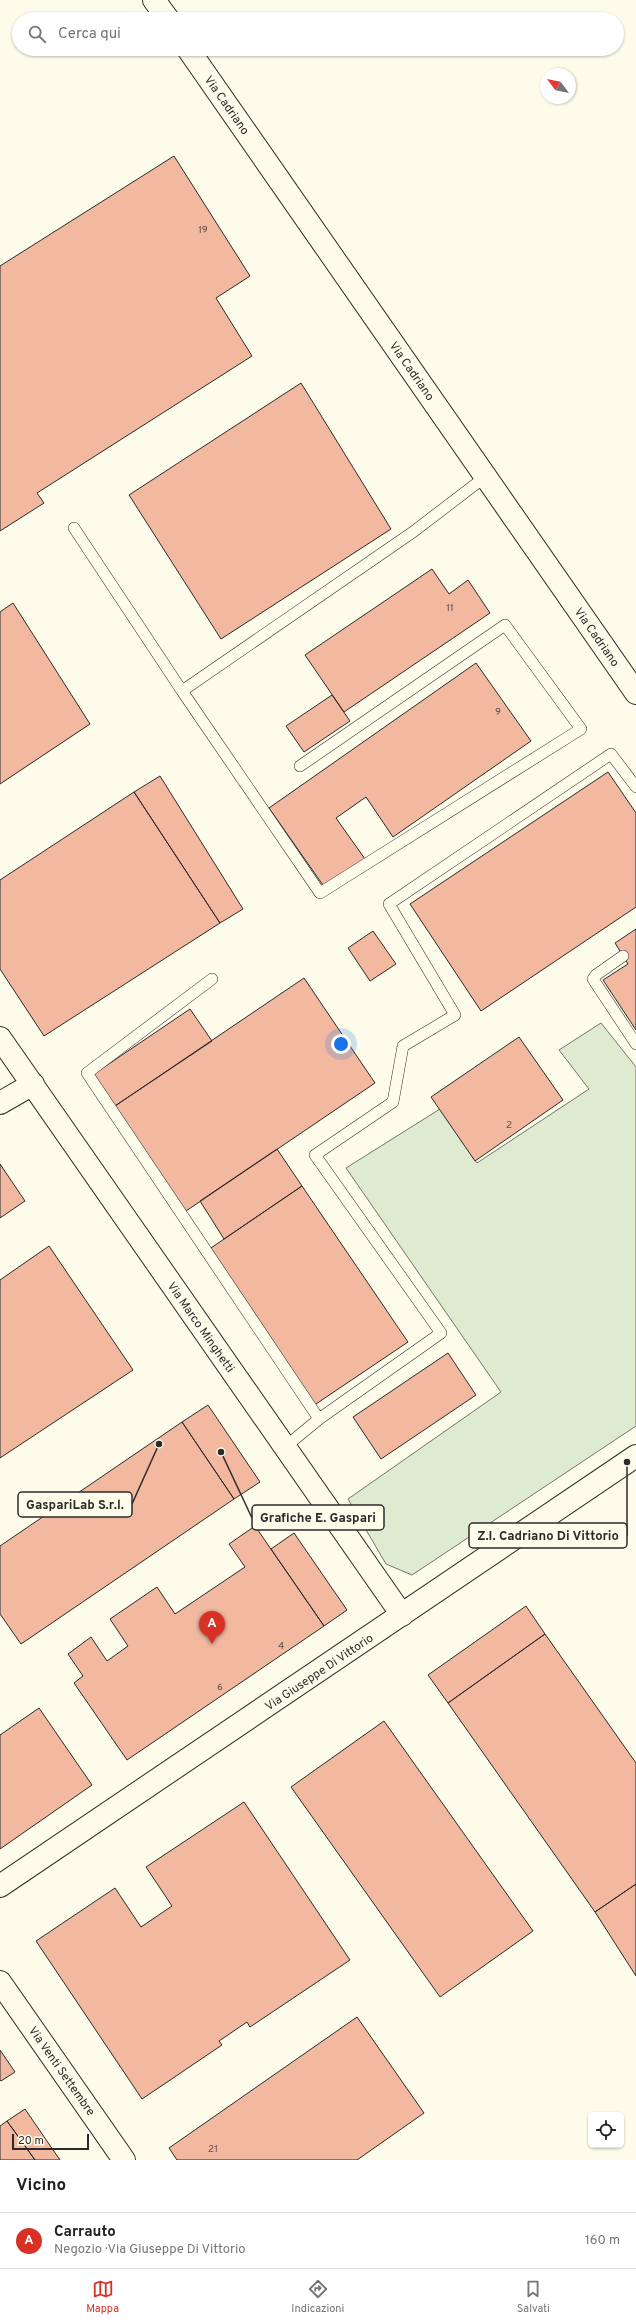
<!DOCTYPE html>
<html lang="it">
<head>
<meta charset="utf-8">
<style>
	:root { --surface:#fff; --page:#f6f6f6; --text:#202124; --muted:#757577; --line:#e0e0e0; --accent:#d93025 }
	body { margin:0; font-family:Overpass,sans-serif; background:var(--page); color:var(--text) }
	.controls { position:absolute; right:12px; bottom:12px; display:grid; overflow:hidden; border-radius:6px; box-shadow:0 1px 3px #0004 }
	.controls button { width:36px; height:36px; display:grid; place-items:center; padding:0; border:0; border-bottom:1px solid var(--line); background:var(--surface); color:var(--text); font:20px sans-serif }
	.compass { position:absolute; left:540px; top:68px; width:36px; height:36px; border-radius:50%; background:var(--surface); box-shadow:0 1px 3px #0004; rotate:302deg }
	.scale { position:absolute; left:12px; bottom:10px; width:77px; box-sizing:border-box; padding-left:4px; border:2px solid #2b2b2b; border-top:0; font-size:11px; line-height:14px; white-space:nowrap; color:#2b2b2b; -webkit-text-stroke:3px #fdfbea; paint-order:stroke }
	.you { position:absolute; left:341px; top:1044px; width:14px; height:14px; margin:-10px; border:3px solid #fff; border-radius:50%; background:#1a73e8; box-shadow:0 0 0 6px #1a73e833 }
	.badge { display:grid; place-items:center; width:26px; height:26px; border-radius:50%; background:var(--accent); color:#fff; font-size:13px; font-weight:700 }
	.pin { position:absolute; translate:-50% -33px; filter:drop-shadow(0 1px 2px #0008) }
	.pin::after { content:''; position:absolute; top:21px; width:14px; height:12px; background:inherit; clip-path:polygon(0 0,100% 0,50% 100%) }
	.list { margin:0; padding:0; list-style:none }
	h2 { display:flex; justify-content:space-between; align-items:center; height:52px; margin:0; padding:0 16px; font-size:17px }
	h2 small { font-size:13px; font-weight:400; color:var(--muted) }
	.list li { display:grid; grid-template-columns:26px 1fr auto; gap:12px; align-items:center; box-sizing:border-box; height:56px; padding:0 16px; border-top:1px solid var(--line) }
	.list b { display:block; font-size:15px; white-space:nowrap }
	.list p { margin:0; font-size:13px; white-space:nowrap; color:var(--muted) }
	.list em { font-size:13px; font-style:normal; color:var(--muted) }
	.icon { flex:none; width:22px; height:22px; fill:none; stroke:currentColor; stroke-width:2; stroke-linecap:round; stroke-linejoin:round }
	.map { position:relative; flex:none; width:636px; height:2160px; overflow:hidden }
	.search { position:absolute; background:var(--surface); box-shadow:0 1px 3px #0004; left:12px; right:12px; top:12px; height:44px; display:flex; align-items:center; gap:10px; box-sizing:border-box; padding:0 14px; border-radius:22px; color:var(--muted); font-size:15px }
	.sheet { height:108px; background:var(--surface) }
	nav { display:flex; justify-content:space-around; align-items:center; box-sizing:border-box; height:56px; border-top:1px solid var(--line); background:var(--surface); font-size:11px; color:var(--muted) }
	nav a { display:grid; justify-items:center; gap:2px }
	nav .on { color:var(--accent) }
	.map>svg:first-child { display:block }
	.green { fill:#deebd1; stroke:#74746e }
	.building { fill:#f2b8a0; stroke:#2b2b2b }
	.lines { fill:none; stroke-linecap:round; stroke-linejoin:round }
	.service-casing { stroke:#2b2b2b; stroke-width:12 }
	.minor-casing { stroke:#2b2b2b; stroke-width:24 }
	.tertiary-casing { stroke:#2b2b2b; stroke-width:24 }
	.service { stroke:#fdfbea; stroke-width:11 }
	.minor { stroke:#fdfbea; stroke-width:22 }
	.tertiary { stroke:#fdfbea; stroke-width:22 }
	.labels { text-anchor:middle; stroke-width:3; stroke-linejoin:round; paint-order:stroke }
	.number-label { font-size:10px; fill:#5d4e48 }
	.street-label { font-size:12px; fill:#2b2b2b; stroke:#fdfbea }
	.leader { fill:none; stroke:#2b2b2b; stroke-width:1.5 }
	.callout-dot { fill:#2b2b2b; stroke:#fdfbea; stroke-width:1.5 }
	.callout { fill:#fdfbea; stroke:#2b2b2b; stroke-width:1.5 }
	.callout-label { font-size:13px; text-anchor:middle; font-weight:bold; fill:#2b2b2b }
</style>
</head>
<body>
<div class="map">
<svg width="636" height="2160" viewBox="0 0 636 2160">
	<rect width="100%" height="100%" fill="#fdfbea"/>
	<path class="green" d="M601 1023 636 1067V1426L412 1575 386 1564 348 1499 501 1392 346 1168 440 1109 477 1163 589 1089 559 1050Z"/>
	<path class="building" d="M174 156 250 276 216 298 252 356 37 493 44 503 0 531V266Z
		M301 383 391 529 221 639 129 495Z
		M432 569 449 594 468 580 490 613 344 712 305 655Z
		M13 603 90 724 0 784V612Z
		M476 663 531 741 393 837 366 797 336 818 365 859 325 888 269 808Z
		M332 695 350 721 304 752 286 726Z
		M608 772 636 813V907L481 1011 410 904Z
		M160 776 243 909 220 923 134 792Z
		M134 792 220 923 44 1036 0 969V880Z
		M636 929V1030L603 980 628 964 615 943Z
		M373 931 396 964 370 981 348 948Z
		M304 978 375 1083 183 1213 112 1108Z
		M190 1009 212 1041 112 1108 91 1076Z
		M519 1037 563 1100 475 1161 431 1097Z
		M277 1149 302 1186 224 1239 200 1201Z
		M0 1164 25 1201 0 1218Z
		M302 1186 408 1342 313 1406 208 1250Z
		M49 1246 133 1370 0 1458V1280Z
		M448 1353 476 1395 381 1459 353 1417Z
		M208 1405 260 1482 234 1499 182 1422Z
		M182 1422 234 1499 21 1644 0 1614V1546Z
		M255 1526 324 1626 127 1760 74 1683 83 1676 68 1654 91 1637 107 1661 128 1646 110 1619 157 1587 175 1614 245 1567 229 1544Z
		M294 1533 347 1610 324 1626 271 1549Z
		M526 1606 545 1634 448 1703 428 1675Z
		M545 1634 636 1763V1884L595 1912 448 1703Z
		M39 1708 92 1785 0 1849V1735Z
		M384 1721 533 1931 440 1997 291 1787Z
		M244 1802 350 1960 250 2027 247 2022 219 2041 222 2045 142 2099 36 1941 115 1888 141 1927 172 1906 146 1867Z
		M636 1884V1976L595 1912Z
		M357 2017 424 2113 357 2160H177L169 2148Z
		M0 2050 15 2072 1 2081 0 2080Z
		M25 2109 60 2160H35L7 2121Z
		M7 2121 35 2160H0V2126Z"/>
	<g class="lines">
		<defs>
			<path id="service" d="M74 528 182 691 413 532 485 477
				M182 691 320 893 581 729 505 625 300 766
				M623 956 596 975 593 979 636 1044
				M212 979 87 1073 319 1419 285 1447
				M319 1419 441 1333 315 1155 393 1102 403 1046 455 1015 389 904 611 754 636 787"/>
			<path id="minor" d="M0 1038 402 1615
				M0 1103 33 1084
				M0 1886 636 1456
				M0 1982 124 2160"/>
			<path id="tertiary" d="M154 0 168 19
				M188 49 636 693"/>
		</defs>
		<use href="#service" class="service-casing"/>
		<use href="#minor" class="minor-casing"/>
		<use href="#tertiary" class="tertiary-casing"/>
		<use href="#service" class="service"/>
		<use href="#minor" class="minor"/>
		<use href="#tertiary" class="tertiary"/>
	</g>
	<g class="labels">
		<g class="number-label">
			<text x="203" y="233">19</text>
			<text x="450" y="611">11</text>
			<text x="498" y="715">9</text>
			<text x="509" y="1128">2</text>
			<text x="281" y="1649">4</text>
			<text x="220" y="1690">6</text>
			<text x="213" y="2152">21</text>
		</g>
		<g class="street-label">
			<text transform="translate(227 105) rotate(55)" y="4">Via Cadriano</text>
			<text transform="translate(412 371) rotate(55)" y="4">Via Cadriano</text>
			<text transform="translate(597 637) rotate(55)" y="4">Via Cadriano</text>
			<text transform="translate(201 1327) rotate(55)" y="4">Via Marco Minghetti</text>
			<text transform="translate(319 1672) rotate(-34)" y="4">Via Giuseppe Di Vittorio</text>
			<text transform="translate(62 2071) rotate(55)" y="4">Via Venti Settembre</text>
		</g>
	</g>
	<path class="leader" d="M159 1444L132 1504M221 1452L252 1518M627 1462L627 1536"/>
	<g class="callout-dot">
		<circle cx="159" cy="1444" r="4"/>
		<circle cx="221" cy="1452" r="4"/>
		<circle cx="627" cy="1462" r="4"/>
	</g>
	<g class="callout">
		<rect x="18" y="1492" width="114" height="25" rx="4"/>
		<rect x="252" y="1505" width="132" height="25" rx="4"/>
		<rect x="469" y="1523" width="158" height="25" rx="4"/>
	</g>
	<g class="callout-label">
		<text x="75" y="1509">GaspariLab S.r.l.</text>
		<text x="318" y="1522">Grafiche E. Gaspari</text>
		<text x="548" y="1540">Z.I. Cadriano Di Vittorio</text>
	</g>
</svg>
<div class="controls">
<button><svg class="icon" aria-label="locate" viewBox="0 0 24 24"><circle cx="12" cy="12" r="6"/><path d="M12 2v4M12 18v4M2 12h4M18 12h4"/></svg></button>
</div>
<svg class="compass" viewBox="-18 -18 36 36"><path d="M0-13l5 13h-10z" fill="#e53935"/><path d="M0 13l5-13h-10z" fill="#757577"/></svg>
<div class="scale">20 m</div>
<div class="you"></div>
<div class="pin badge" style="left:212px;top:1644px">A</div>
<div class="search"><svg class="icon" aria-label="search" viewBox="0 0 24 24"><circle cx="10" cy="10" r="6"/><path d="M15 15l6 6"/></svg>Cerca qui</div>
</div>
<section class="sheet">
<h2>Vicino<small></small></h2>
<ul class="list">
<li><span class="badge">A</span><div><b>Carrauto</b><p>Negozio · Via Giuseppe Di Vittorio</p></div><em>160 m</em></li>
</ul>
</section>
<nav>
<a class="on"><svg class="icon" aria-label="map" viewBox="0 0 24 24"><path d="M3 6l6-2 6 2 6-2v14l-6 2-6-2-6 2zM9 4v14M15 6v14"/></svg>Mappa</a>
<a><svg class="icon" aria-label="directions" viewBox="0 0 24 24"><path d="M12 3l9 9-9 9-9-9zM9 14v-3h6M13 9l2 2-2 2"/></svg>Indicazioni</a>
<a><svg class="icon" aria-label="saved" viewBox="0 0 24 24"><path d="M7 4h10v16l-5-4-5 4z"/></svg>Salvati</a>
</nav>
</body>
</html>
